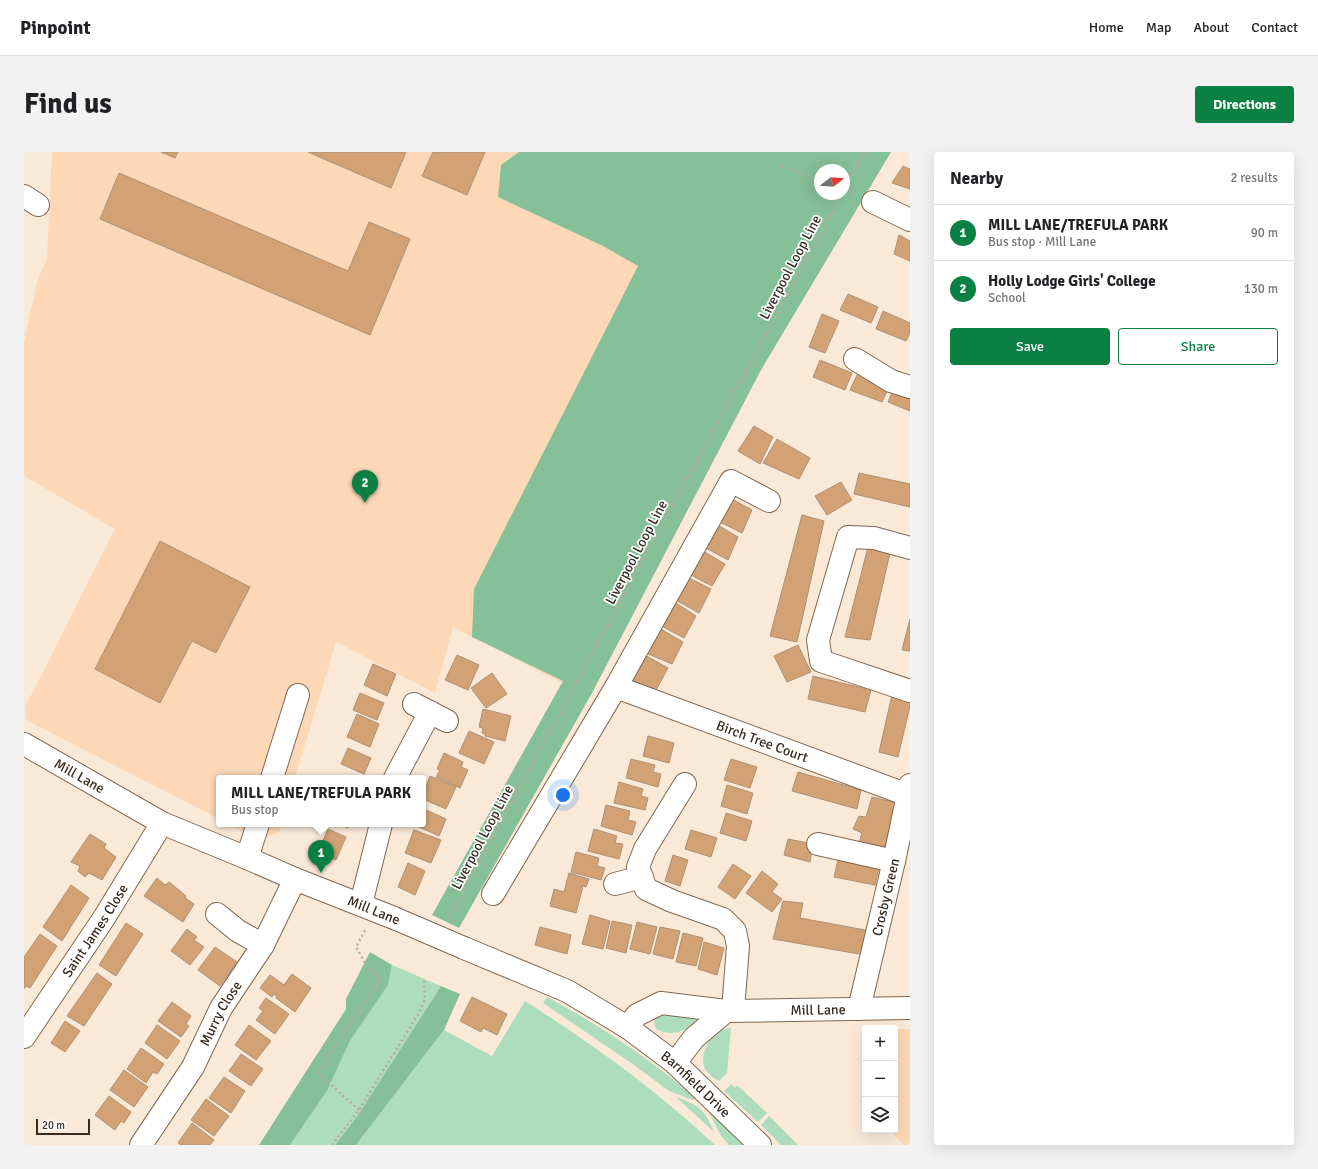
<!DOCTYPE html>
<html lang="en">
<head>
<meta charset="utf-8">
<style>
	:root { --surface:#fff; --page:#f2f2f2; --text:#202124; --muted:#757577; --line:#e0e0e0; --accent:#0b8043 }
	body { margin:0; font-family:Signika,sans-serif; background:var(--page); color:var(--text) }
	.controls { position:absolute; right:12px; bottom:12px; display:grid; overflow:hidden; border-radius:4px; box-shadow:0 4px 16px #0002 }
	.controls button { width:36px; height:36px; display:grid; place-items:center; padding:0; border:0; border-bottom:1px solid var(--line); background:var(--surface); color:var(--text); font:20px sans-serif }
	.compass { position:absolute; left:790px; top:12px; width:36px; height:36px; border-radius:50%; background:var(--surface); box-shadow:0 4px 16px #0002; rotate:73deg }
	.scale { position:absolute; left:12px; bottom:10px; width:54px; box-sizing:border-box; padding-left:4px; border:2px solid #362b20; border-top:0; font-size:11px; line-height:14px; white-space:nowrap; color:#362b20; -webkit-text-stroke:3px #fff; paint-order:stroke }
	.you { position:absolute; left:539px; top:643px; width:14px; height:14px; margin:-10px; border:3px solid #fff; border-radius:50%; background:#1a73e8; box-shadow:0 0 0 6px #1a73e833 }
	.badge { display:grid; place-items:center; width:26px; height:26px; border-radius:50%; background:var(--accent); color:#fff; font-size:13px; font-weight:700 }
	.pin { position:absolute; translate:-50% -33px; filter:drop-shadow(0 1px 2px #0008) }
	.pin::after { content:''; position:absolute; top:21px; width:14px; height:12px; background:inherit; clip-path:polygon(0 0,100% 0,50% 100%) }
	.popup { position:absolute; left:192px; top:623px; width:210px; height:52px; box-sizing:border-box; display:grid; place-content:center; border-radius:4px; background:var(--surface); filter:drop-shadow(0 1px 3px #0005); font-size:13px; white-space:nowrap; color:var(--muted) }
	.popup b { font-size:15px; color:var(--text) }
	.popup::after { content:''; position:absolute; left:50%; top:100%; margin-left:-8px; border:8px solid transparent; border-top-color:var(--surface) }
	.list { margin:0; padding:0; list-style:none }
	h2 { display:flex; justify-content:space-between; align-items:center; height:52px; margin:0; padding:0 16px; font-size:17px }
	h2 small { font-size:13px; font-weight:400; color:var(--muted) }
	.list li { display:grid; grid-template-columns:26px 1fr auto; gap:12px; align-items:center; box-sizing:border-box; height:56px; padding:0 16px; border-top:1px solid var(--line) }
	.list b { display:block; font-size:15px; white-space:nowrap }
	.list p { margin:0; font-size:13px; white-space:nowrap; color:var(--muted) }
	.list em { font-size:13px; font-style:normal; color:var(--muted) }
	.actions { display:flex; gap:8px; padding:12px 16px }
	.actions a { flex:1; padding:9px 0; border:1px solid var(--accent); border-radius:4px; text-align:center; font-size:14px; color:var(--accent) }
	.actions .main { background:var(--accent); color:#fff }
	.icon { flex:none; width:22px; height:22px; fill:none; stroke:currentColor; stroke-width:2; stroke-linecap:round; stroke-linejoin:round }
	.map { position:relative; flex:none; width:886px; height:993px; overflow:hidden; border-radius:4px }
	header { display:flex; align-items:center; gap:24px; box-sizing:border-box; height:56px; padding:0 20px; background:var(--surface); border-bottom:1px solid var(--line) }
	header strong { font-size:19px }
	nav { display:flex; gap:22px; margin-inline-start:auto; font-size:14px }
	.intro { display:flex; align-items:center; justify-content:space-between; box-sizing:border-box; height:96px; padding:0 24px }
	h1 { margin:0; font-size:28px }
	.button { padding:10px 18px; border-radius:4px; background:var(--accent); color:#fff; font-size:14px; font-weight:700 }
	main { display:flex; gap:24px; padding:0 24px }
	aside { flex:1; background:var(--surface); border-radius:4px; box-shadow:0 4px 16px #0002 }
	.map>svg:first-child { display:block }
	.built { fill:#fcd8b7 }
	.green { fill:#aeddbd }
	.forest { fill:#86c099; fill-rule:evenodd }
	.building { fill:#d2a275; stroke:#ac9076 }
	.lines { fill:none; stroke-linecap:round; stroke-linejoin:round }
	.minor-casing { stroke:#81674e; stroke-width:24 }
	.path { stroke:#bbab9c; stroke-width:2.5; stroke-dasharray:2 3; stroke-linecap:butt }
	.minor { stroke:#fff; stroke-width:22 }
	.minor-bridge-casing { stroke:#81674e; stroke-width:24; stroke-linecap:butt }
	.minor-bridge { stroke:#fff; stroke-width:22 }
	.labels { text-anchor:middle; stroke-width:3.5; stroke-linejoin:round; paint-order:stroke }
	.street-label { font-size:14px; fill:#362b20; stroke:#fff }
</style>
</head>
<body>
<header>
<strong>Pinpoint</strong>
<nav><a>Home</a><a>Map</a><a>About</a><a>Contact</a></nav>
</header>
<div class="intro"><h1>Find us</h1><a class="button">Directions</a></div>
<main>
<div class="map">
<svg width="886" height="993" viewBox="0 0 886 993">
	<rect width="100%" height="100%" fill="#fbe9d8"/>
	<path class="built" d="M28 0H783L764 32 800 46 538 531 429 475 411 541 312 490 271 626H195V667L2 568 1 555 91 377 0 324V190L13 130 23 106Z
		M205 672H257L255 680 236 688Z
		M871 877H886V993H879L866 978H871Z"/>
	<path class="green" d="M368 813 417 834 332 966 311 993H266L303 939 326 889 364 833Z
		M523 845C576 874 626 906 671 946L669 948 645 939 610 913 519 851Z
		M501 849C569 892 632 938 691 993H332L420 878 468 904Z
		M640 861 674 865C665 879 647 886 632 877L630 871 632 866Z
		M707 876 703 921 695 929C672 917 677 900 690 881L693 883 697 878Z
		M707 932 711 936 713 933 743 961 734 970 700 939Z
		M652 945C676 954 680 956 690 980Z
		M685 960 720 993H705L697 984Z
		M745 964 774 993H757L737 973Z"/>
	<path class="forest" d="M495 0H867L737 218 568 541 435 776 408 763 539 529 448 485 450 437 614 114 579 94 474 45 477 13ZM796 18H820V42H796Z
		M346 800 368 813 364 833 326 889 303 939 266 993H235L322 857V847Z
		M417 834 436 842 420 878 332 993H311L332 966Z"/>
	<path class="building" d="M137 0H154L151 6Z
		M284 0H382L367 36Z
		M409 0H461L443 43 398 24Z
		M879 14 886 17V37L868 31Z
		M95 21 324 119 345 70 386 87 346 183 76 67Z
		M875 83 886 89V109L870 102Z
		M824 142 854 155 847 171 816 158Z
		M859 159 886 171V181L882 189 852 177Z
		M798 162 815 169 801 201 785 195Z
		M796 208 828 221 821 238 789 225Z
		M834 221 866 233 858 250 826 238Z
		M871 233 886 239V259L864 250Z
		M730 274 749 285 736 312 714 299Z
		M753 287 786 306 775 327 739 311Z
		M835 321 886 332V355L830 342Z
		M817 330 828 348 803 363 791 344Z
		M708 347 728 358 718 381 692 368Z
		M778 363 800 369 773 490 746 484Z
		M692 372 714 385 704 408 680 395Z
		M136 389 226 435 192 501 168 489 136 551 71 517Z
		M844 395 866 401 846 488 821 485Z
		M679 399 701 412 688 434 663 421Z
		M663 425 687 437 675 461 650 447Z
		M649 449 672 464 660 486 634 472Z
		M886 467V499L878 498Z
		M635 476 659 490 648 512 622 501Z
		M774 493 787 520 763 530 750 504Z
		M433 503 455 513 444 538 421 528Z
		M621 503 644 516 632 538 607 528Z
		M349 512 372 522 363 544 340 533Z
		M468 521 483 542 462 556 447 536Z
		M789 524 847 538 841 560 784 547Z
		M336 541 360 551 353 568 329 558Z
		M868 543 886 547V554L874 605 855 600Z
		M459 557 487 564 481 589 461 584V582L458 581 459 576 455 575Z
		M333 562 355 572 346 595 323 585Z
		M445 579 470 590 460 612 435 601Z
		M624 584 650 591 645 611 619 604Z
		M324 596 347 606 340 622 317 612Z
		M420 601 439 610 437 615 444 618 436 636 412 625 416 618 413 617Z
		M607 607 631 613 629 620 637 622 634 635 602 626Z
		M707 607 733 615 726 636 700 628Z
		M774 620 837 638 833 657 768 639Z
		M406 624 432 635 422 657 399 647V643Z
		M595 630 619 637 617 644 624 646 621 658 590 651Z
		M703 633 729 641 723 662 697 654Z
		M848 645 873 651 858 705 833 697 838 681 829 677 835 664 842 665Z
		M582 653 606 659 604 668 612 670 608 683 577 674Z
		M400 657 422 667 415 684 393 674 394 672H399Z
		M702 661 728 669 722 689 696 681Z
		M314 672H326L324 676Z
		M304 677 322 685 312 708 294 700Z
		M570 677 593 684 591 691 599 692 595 707 564 699Z
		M390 678 417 688 407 711 381 701Z
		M667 678 693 686 687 705 661 697Z
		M66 682 82 692 80 696 92 705 78 728 65 721 61 725 54 719 56 714 47 710Z
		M764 687 789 692 786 710 760 703Z
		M552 700 575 706 573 714 581 716 577 728 547 720Z
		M649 703 664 708 656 734 641 729Z
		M814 708 855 716 851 733 810 725Z
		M384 711 401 719 391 743 374 735Z
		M709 712 727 724 711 747 694 735Z
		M738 719 754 732 748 740 758 747 748 760 722 741Z
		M545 721 565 727 562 735 559 734 552 761 526 754 530 737 540 740Z
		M133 726 141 733 145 730 162 744 161 746 170 752 159 770 120 744Z
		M47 733 65 746 38 789 19 775Z
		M759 749 779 751 776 766 847 779 841 803 749 787Z
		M566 763 586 769 579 797 558 792Z
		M588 769 608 773 602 801 582 796Z
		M613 770 633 775 626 802 606 797Z
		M102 771 119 782 92 824 75 813Z
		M516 775 547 783 543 802 511 793Z
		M636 775 656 779 649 807 629 802Z
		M163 777 173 785 170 788 180 795 166 813 147 799Z
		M659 781 679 786 672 814 652 810Z
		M16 782 33 794 6 836 2 834 0 837V805Z
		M680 790 700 796 693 823 674 817Z
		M191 795 213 810 196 834 174 818Z
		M73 821 88 832 60 874 43 864Z
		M268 822 287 836 271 860 252 846 253 844 250 842 248 845 236 836 246 823 260 833Z
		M448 845 483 862 473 883 459 876 457 880 436 869Z
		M242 846 265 862 251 882 232 868 239 859 235 856Z
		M148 850 167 864 162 872 165 874 157 885 134 869Z
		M41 869 56 879 41 900 27 891Z
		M133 873 156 889 143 907 121 891Z
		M225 873 247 889 232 908 211 893Z
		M117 896 140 912 133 922 129 920 122 931 103 917Z
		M217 902 239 917 227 934 205 919Z
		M100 918 124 935 110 955 86 938Z
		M200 925 221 939 207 961 185 946Z
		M85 944 107 960 100 971 97 969 91 978 71 963Z
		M182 947 205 964 190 984 167 968Z
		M168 971 190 988 186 993H157L154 991Z"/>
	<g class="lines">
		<defs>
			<g id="minor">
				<path d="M0 44 14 53"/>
				<path d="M849 50 886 68"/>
				<path d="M831 207 867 229 886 235"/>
				<path d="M886 396 850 386 824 385 794 488 797 509 886 539"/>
				<path id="s1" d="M592 535 884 643"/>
				<path d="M390 552 423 569"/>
				<path id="s2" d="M0 592 138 671 223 706 271 727 370 766"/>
				<path d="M248 626 274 543"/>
				<path d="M371 626 406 560"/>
				<path d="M661 632 621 697 614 715 622 737 648 749 699 767 711 779 714 794 709 858"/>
				<path d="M794 692 870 709"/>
				<path d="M223 706 234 672"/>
				<path d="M591 732 618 725"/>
				<path d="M469 742 592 535 707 329 745 349"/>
				<path d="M337 752 357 672"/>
				<path d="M193 762 214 779 239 793"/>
				<path id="s3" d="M440 796 543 839 603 875 651 911 736 993"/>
				<path id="s4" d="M835 857 870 709 886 633"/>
				<path id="s5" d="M603 875 613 863 637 851 702 859 886 856"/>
				<path id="s6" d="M0 885 80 766 138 671"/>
				<path d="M651 911 670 886 702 859"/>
				<path id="s7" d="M117 993 169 915 197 856 239 793 271 727"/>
			</g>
		</defs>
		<use href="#minor" class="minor-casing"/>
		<path class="path" d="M758 14 796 28
			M820 37 840 0
			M820 38 832 43
			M424 768 818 42
			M335 958 294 921 356 827 342 812 332 795 342 777
			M308 993 335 958 396 859 401 847 400 827"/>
		<use href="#minor" class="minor"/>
		<defs>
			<path id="minor-bridge" d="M370 766 440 796"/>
		</defs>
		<use href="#minor-bridge" class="minor-bridge-casing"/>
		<use href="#minor-bridge" class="minor-bridge"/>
	</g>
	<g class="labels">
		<g class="street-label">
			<text transform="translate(766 115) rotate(-62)" y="5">Liverpool Loop Line</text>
			<text transform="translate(612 400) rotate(-62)" y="5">Liverpool Loop Line</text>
			<text dy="5" stroke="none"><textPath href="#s1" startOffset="156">Birch Tree Court</textPath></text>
			<text dy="5" stroke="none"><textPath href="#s2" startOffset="64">Mill Lane</textPath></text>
			<text transform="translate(458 685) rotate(-62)" y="5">Liverpool Loop Line</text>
			<text dy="5" stroke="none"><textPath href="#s4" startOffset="115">Crosby Green</textPath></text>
			<text transform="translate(350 758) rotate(22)" y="5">Mill Lane</text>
			<text dy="5" stroke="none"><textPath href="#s6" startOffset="128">Saint James Close</textPath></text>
			<text dy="5" stroke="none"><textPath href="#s5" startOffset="200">Mill Lane</textPath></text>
			<text dy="5" stroke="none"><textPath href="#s7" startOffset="154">Murry Close</textPath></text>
			<text dy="5" stroke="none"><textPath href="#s3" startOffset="271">Barnfield Drive</textPath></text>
		</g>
	</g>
</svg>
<div class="controls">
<button>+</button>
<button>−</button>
<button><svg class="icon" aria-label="layers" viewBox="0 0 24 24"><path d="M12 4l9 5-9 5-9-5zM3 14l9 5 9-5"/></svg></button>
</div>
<svg class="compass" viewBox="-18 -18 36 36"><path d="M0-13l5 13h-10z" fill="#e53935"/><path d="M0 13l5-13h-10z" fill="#757577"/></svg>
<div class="scale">20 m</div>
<div class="you"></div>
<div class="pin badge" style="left:297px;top:721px">1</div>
<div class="popup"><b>MILL LANE/TREFULA PARK</b>Bus stop</div>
<div class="pin badge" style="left:341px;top:351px">2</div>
</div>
<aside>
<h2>Nearby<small>2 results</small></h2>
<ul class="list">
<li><span class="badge">1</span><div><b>MILL LANE/TREFULA PARK</b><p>Bus stop · Mill Lane</p></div><em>90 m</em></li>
<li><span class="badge">2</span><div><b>Holly Lodge Girls' College</b><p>School</p></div><em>130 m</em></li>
</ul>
<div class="actions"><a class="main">Save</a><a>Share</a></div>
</aside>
</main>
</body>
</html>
